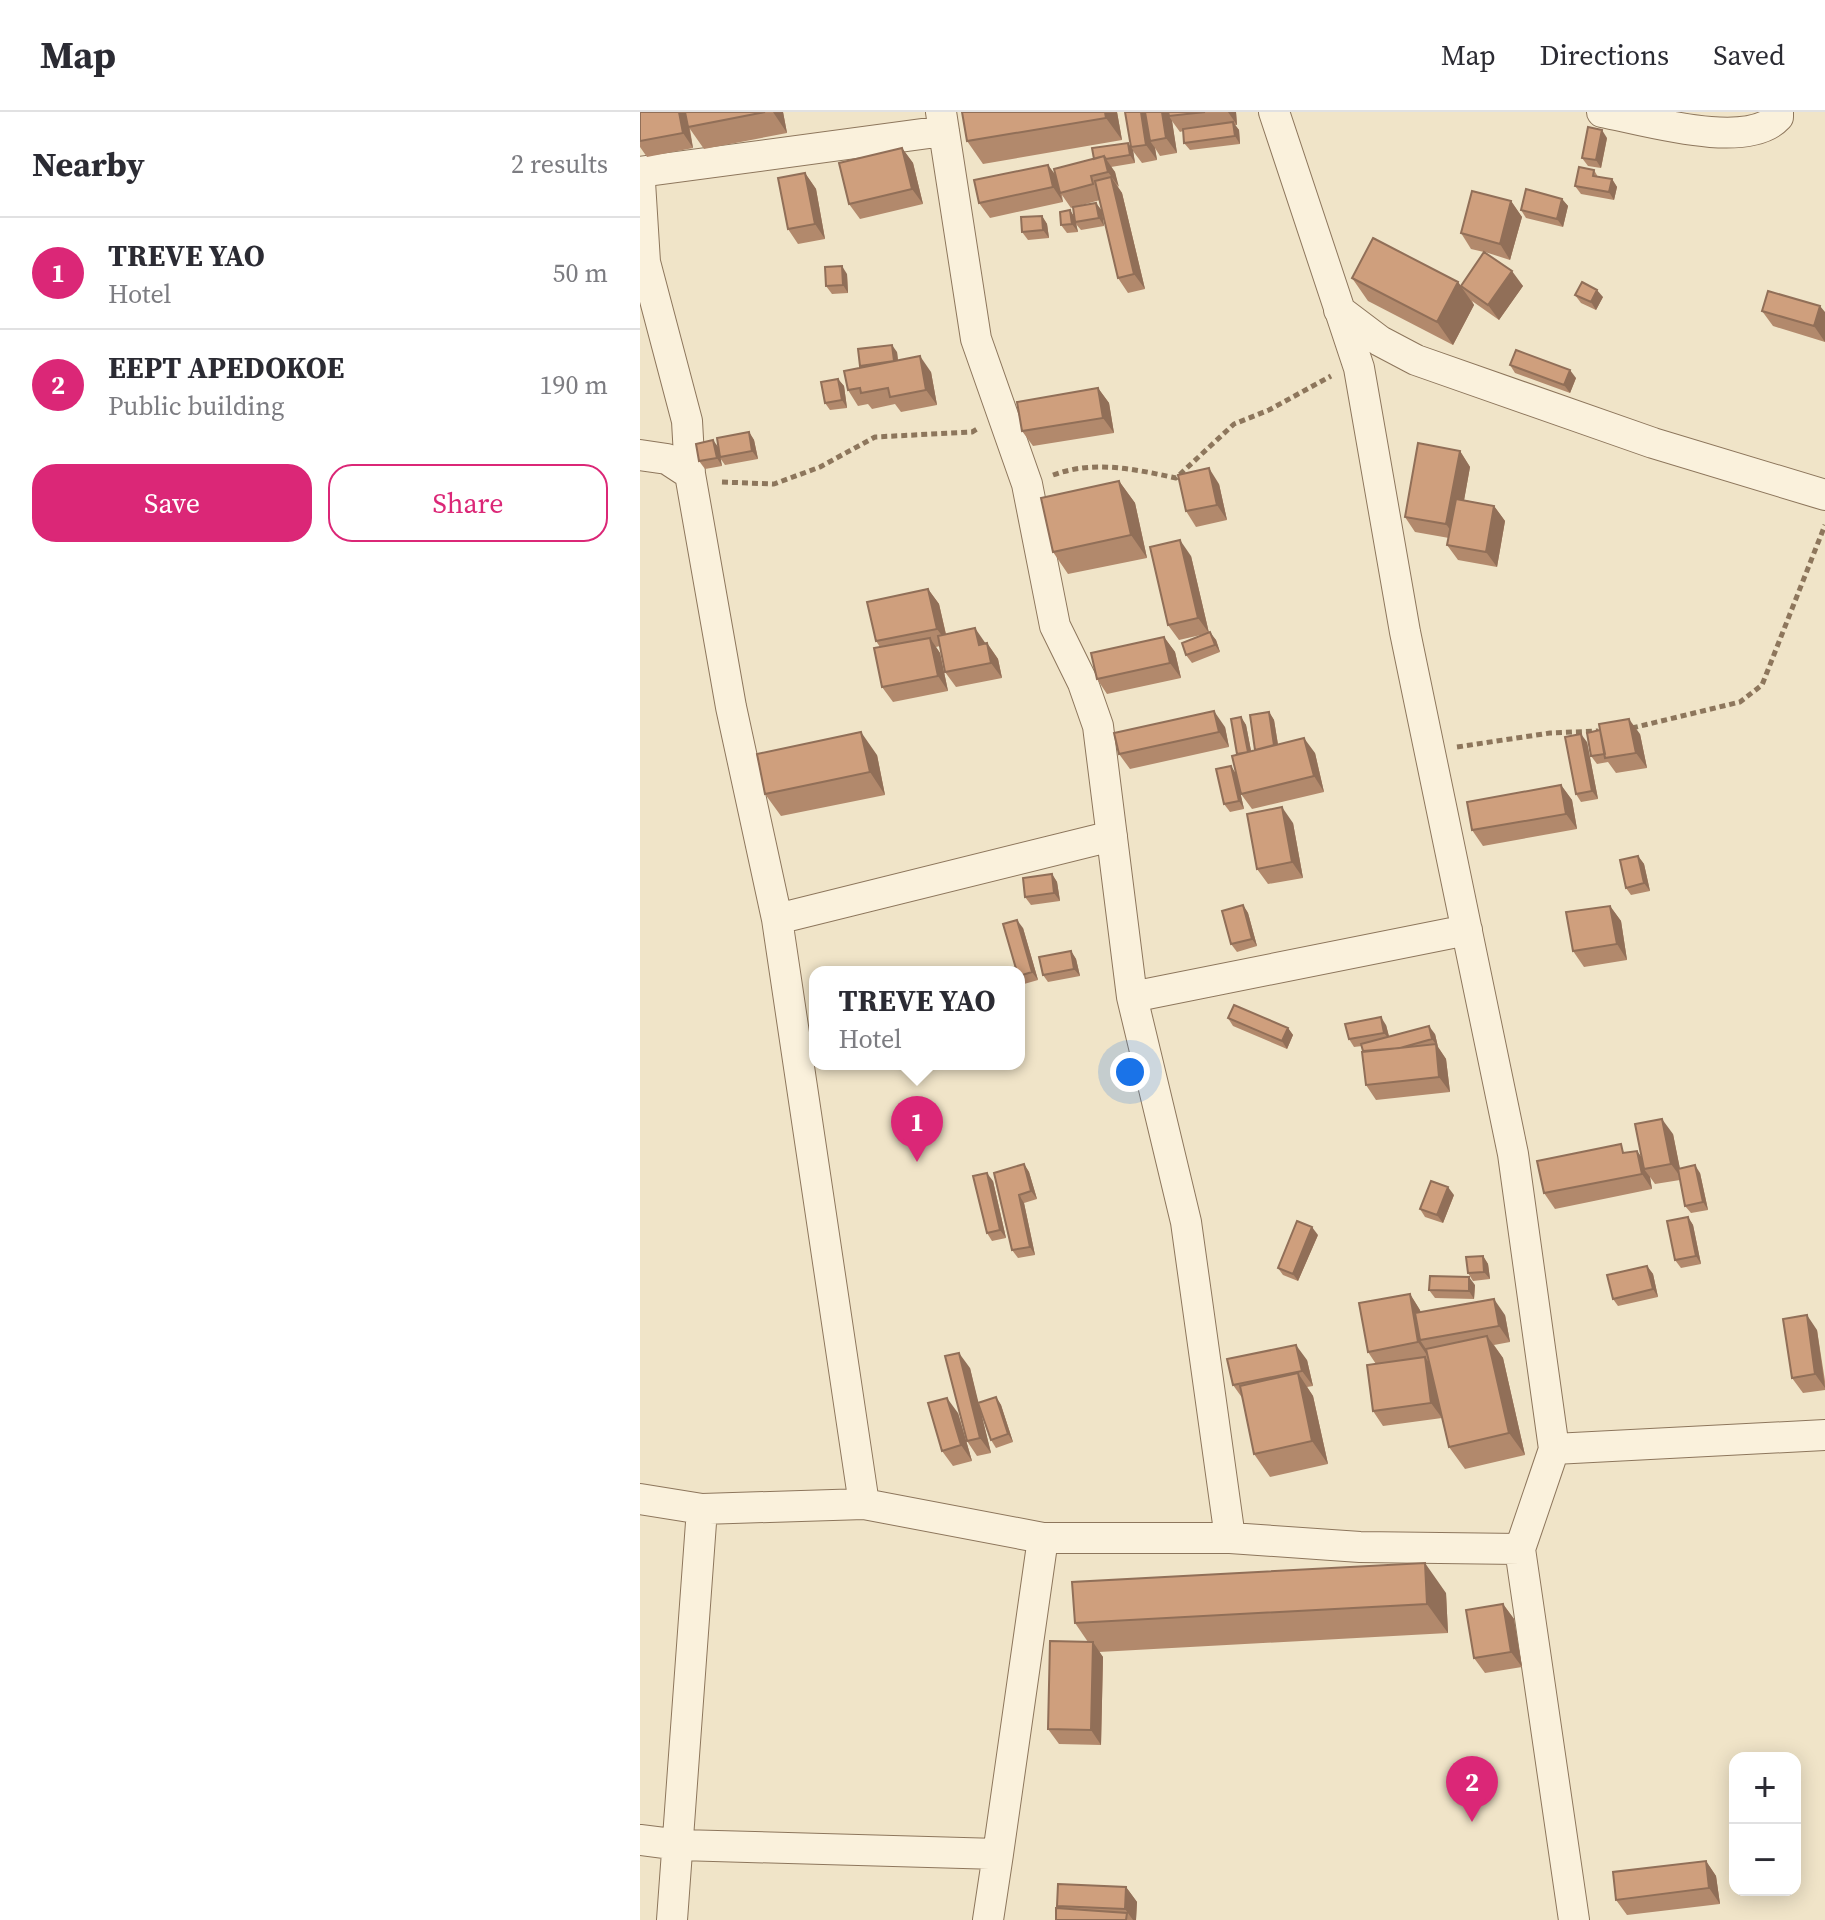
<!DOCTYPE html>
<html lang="en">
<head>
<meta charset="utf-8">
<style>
	:root { --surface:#fff; --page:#f2f2f3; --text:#2b2b33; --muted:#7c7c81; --line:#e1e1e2; --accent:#db2777 }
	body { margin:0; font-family:"Source Serif 4",serif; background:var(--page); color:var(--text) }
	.controls { position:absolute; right:24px; bottom:24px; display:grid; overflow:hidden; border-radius:16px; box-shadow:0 4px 20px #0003 }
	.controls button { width:72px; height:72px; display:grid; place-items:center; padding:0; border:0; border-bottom:2px solid var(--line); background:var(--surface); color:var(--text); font:40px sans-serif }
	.you { position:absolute; left:490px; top:960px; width:28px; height:28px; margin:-20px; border:6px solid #fff; border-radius:50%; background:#1a73e8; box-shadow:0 0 0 12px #1a73e833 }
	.badge { display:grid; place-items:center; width:52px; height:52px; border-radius:50%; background:var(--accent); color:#fff; font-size:26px; font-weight:700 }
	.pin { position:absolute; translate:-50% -66px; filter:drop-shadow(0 2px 4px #0008) }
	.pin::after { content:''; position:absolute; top:42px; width:28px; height:24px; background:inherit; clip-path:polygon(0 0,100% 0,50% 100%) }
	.popup { position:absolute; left:169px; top:854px; width:216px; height:104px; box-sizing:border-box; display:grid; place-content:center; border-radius:16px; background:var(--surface); filter:drop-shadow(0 2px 6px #0005); font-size:26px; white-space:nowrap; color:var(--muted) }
	.popup b { font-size:30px; color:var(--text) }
	.popup::after { content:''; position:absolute; left:50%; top:100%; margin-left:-16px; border:16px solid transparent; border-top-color:var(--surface) }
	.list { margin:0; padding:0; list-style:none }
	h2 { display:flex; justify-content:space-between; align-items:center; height:104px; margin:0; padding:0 32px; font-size:34px }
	h2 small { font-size:26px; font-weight:400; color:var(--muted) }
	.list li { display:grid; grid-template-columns:52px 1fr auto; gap:24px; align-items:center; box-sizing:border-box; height:112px; padding:0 32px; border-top:2px solid var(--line) }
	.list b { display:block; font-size:30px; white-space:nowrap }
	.list p { margin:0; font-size:26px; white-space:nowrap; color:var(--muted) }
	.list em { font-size:26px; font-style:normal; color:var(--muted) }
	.actions { display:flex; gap:16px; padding:24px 32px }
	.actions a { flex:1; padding:18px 0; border:2px solid var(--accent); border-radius:24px; text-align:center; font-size:28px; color:var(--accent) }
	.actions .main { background:var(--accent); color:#fff }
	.map { position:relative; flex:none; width:1185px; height:1808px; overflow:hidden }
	header { display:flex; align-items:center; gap:48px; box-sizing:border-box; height:112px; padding:0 40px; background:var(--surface); border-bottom:2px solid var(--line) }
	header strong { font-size:38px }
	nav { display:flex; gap:44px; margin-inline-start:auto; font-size:28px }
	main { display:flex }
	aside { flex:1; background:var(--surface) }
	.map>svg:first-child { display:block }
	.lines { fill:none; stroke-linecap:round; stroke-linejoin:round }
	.street-casing { stroke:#8d765c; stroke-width:32 }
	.path { stroke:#8d765c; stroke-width:5; stroke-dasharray:6 4; stroke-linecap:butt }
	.street { stroke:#faf1dc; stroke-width:30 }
	.wall { fill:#b2896c }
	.shaded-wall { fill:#916f58 }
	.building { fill:#cf9f7d; stroke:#916f58; stroke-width:2 }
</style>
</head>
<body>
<header>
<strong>Map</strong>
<nav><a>Map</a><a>Directions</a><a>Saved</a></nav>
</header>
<main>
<aside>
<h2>Nearby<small>2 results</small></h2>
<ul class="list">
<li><span class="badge">1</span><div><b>TREVE YAO</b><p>Hotel</p></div><em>50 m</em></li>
<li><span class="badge">2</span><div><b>EEPT APEDOKOE</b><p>Public building</p></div><em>190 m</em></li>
</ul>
<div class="actions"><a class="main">Save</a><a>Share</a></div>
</aside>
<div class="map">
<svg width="1185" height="1808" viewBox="0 0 1185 1808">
	<rect width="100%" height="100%" fill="#f0e4c8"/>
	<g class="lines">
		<defs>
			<path id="street" d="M301 0 336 227 387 372 415 514 443 571 458 614 492 885 546 1110 590 1426
				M634 0 719 256 765 520 873 1042 914 1337 880 1437 934 1808
				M962 0C1004 8 1107 39 1138 5V0
				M0 60 304 19
				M0 70 5 150 47 309 50 362 91 595 137 807 224 1392
				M699 198 740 229 776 248 1013 331 1185 383
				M0 343 27 347 50 362
				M137 807 472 724
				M492 885 827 818
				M914 1337 1185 1323
				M0 1387 62 1397 224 1392 403 1426H590L720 1435 880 1437
				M0 1728 40 1733 358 1742 403 1426
				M32 1808 62 1397
				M348 1808 358 1742"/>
		</defs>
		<use href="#street" class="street-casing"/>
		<path class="path" d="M413 363C454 348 494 357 536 366L594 312 629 298 691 264
			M82 370 134 372 180 355 235 325 332 320 339 316
			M992 616 1100 590 1122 573 1185 413
			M817 635 910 621 958 619"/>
		<use href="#street" class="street"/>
	</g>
	<path class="wall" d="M0 0H143L147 21 64 37 50 17 53 36 7 45 0 35Z
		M322 0H477L482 28 343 52 327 29Z
		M485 0H596L597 13H595L599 18 600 32 550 38 544 31 543 19 540 20 532 9 537 41 520 44 515 36 517 48 502 51 493 39 495 51 471 55 475 60 478 75 482 81 505 177 488 181 478 166 460 88 431 96 422 83 423 90 350 106 339 91 408 53 416 64 454 47 491 35Z
		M967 26 961 56 948 54 942 46Z
		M262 36 273 51 283 92 220 107 209 92Z
		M954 58 958 65 972 67 977 75 974 88 941 82 935 74Z
		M165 61 176 77 185 127 158 132 148 117Z
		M922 87 928 94 923 115 886 106 881 98Z
		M871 89 882 105 870 148 845 140 883 174 859 208 832 189 834 193 813 233 728 189 712 166 818 170 821 174 844 140 831 137 821 121Z
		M456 91 462 99 464 114 441 118 436 112 438 120 427 121 421 113 430 98 434 105Z
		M402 104 407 112 409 126 388 128 382 120Z
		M207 162 208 181 192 182 186 174Z
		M935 183 963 185 956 198 941 191Z
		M1180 194 1185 230 1133 214 1122 199Z
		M257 240 258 248 291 260 297 293 261 300 255 292 232 297 228 292 218 294 208 278 221 255 220 254Z
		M870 253 936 266 930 281 875 261Z
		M198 267 204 274 207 296 190 298 185 291Z
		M458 276 469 291 474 321 393 334 382 319Z
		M109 320 114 328 118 347 85 353 80 346 82 354 65 357 59 349 78 335Z
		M820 339 830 355 824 388 854 394 865 409 857 455 818 448 807 433 809 426 775 420 765 405Z
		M479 369 495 391 507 446 428 462 413 440Z
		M579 372 587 408 556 415 546 399Z
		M551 444 569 521 576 528 580 540 552 551 546 543 565 522 539 528 528 513Z
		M288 477 299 492 306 522 347 531 358 547 362 566 316 575 305 560 300 534 296 535 300 541 308 579 253 590 242 575 240 535 236 529Z
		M524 525 535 540 541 566 467 582 457 567Z
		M629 600 634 608 638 632 675 641 684 680 612 697 601 682 597 642 601 605 606 613 611 639 615 638Z
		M585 615 589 635 490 657 479 642Z
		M1000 622 1007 656 976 661 968 650 957 652 951 644Z
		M947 630 958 687 941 690 936 682Z
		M237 643 245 683 141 704 125 682Z
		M591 654 596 662 604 697 590 700 584 692Z
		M921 673 932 688 937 717 843 734 832 718Z
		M653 711 663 766 628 772 617 757Z
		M998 744 1004 752 1010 779 991 783 986 776Z
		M412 762 417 770 420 789 391 793 385 785Z
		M603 793 608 801 617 834 597 840 591 832Z
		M970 794 981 809 987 848 944 855 933 839Z
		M383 816 398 868 384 872 379 866Z
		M431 839 436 847 440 864 408 870 403 863Z
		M588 906 648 916 653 923 647 937 593 914Z
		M746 913 749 925 795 922 798 935 806 947 810 980 736 988 726 973 722 934 714 935 709 927Z
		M1033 1022 1040 1057 1060 1061 1068 1098 1051 1101 1045 1094 1040 1068 1015 1072 1010 1065 1012 1077 915 1097 904 1081 987 1041 997 1039 1002 1046Z
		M384 1052 389 1060 397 1087 384 1091 395 1143 378 1146 372 1138Z
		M353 1069 366 1126 352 1129 347 1121Z
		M814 1083 803 1111 785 1105 780 1097Z
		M1048 1105 1053 1113 1061 1152 1041 1156 1035 1148Z
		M678 1123 658 1169 643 1163 638 1156Z
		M843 1144 848 1152 850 1167 833 1169 828 1161Z
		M1007 1154 1013 1162 1018 1185 978 1194 973 1187Z
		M835 1173 834 1187 795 1186 789 1178Z
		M770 1182 781 1200 865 1203 870 1230 854 1233 863 1246 885 1343 825 1357 809 1335 802 1306 743 1314 733 1299 736 1252 728 1240Z
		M1177 1218 1185 1269V1278L1163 1281 1152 1266Z
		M667 1248 673 1274 667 1275 673 1284 688 1352 630 1365 614 1342 603 1287 593 1273Z
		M330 1256 338 1291 356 1285 361 1293 373 1330 356 1336 351 1328 339 1293 351 1341 337 1344 327 1329Z
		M318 1301 332 1349 313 1354 302 1339Z
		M806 1481 808 1521 459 1540 463 1545 461 1633 419 1632 408 1617 448 1530 435 1511Z
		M863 1492 874 1507 882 1555 845 1561 834 1546Z
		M1066 1749 1076 1764 1080 1792 987 1803 976 1788Z
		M486 1775 497 1790 496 1808H416L418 1796 417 1794Z"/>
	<path class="shaded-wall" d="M39 0H46L53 36 43 21Z
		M133 0H143L147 21Z
		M465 0H477L482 28 466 6Z
		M501 0H509L510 29 515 36 517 48 506 33Z
		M522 0H531L529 4 532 9 537 41 526 26Z
		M588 0H596L597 13Z
		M593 10 599 18 600 32 595 24Z
		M962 18 967 26 961 56 956 48Z
		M488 31 493 38 495 51 490 43Z
		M262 36 273 51 283 92 272 77Z
		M464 44 475 60 479 75 468 60Z
		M408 53 419 68 420 81 423 90 413 75Z
		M165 61 176 77 185 127 175 112Z
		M471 65 482 81 505 177 494 162Z
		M972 67 977 75 974 88 969 80Z
		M922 87 928 94 923 115 917 107Z
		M871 89 882 105 870 148 860 132Z
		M456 91 462 99 464 114 459 106Z
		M430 98 435 106 438 120 432 112Z
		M402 104 407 112 409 126 403 118Z
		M202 154 207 162 208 181 203 173Z
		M872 159 883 174 859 208 848 193Z
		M818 170 834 193 813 233 797 210Z
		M957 178 963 185 956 198 951 190Z
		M1180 194 1185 200V230L1174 214Z
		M252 233 257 240 259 258 254 250Z
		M280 244 291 260 297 293 286 278Z
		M930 258 936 266 930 281 924 273Z
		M198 267 204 274 207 296 202 288Z
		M458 276 469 291 474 321 463 306Z
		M109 320 114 328 118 347 112 339Z
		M73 328 79 336 82 354 77 346Z
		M820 339 830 355 817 428 806 412Z
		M569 356 579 372 587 408 577 393Z
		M479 369 495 391 507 446 491 423Z
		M854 394 865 409 857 455 846 440Z
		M540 428 551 444 569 521 558 506Z
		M288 477 299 492 308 532 297 517Z
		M335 516 346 532 339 533Z
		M570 520 576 528 580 540 575 533Z
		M524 525 535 540 541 566 530 551Z
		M290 526 300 541 308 579 298 564Z
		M347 531 358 547 362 566 351 551Z
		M574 599 585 615 589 635 579 620Z
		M629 600 634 608 640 646 635 638Z
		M601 605 606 613 613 649 608 641Z
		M989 607 1000 622 1007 656 996 641Z
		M221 620 237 643 245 683 230 660Z
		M941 622 947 630 958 687 952 679Z
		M664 626 675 641 684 680 674 664Z
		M591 654 596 662 604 697 599 689Z
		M921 673 932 688 937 717 926 702Z
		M642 695 653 711 663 766 652 750Z
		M998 744 1004 752 1010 779 1004 771Z
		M412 762 417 770 420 789 414 781Z
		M603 793 608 801 617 834 612 827Z
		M970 794 981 809 987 848 977 832Z
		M377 808 383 816 398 868 392 860Z
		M431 839 436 847 440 864 434 857Z
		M741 905 746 913 750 928 744 921Z
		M789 914 795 922 798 935 792 927Z
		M648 916 653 923 647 937 642 929Z
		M796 932 806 947 810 980 799 965Z
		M1022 1007 1033 1022 1042 1067 1031 1052Z
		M997 1039 1008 1054 1004 1057 1010 1065 1012 1077 1002 1062Z
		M384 1052 389 1060 397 1087 391 1079Z
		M1055 1053 1060 1061 1068 1098 1063 1090Z
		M347 1061 353 1069 366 1126 360 1118Z
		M808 1075 814 1083 803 1111 797 1103Z
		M379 1083 384 1091 395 1143 390 1135Z
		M1048 1105 1053 1113 1061 1152 1056 1144Z
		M672 1115 678 1123 658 1169 653 1162Z
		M843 1144 848 1152 850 1167 844 1160Z
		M1007 1154 1013 1162 1018 1185 1013 1177Z
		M829 1165 835 1173 834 1187 829 1179Z
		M770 1182 780 1198 786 1227 780 1228 788 1240 789 1246 778 1230Z
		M854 1187 865 1203 870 1230 859 1214Z
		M1167 1203 1177 1218 1185 1276 1175 1262Z
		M847 1224 863 1246 885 1343 869 1321Z
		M656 1233 667 1248 673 1274 662 1259Z
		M319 1241 330 1256 351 1341 340 1326Z
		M785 1245 796 1261 802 1306 791 1291Z
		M658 1261 673 1284 688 1352 672 1329Z
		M356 1285 361 1293 373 1330 368 1322Z
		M307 1286 318 1301 332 1349 321 1333Z
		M785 1451 806 1481 808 1521 787 1492Z
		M863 1492 874 1507 882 1555 871 1540Z
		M453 1530 463 1545 461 1633 451 1618Z
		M1066 1749 1076 1764 1080 1792 1069 1776Z
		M486 1775 497 1790 496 1808H493L485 1797Z"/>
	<path class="building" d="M0 0H39L43 21 0 29Z
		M45 0H125L48 15Z
		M322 0H465L466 6 327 29Z
		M485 0H501L506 33 491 35Z
		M505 0H522L526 26 510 29Z
		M528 0H565L529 4Z
		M593 10 595 24 544 31 543 17Z
		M948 15 962 18 956 48 942 46Z
		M488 31 490 43 466 47 464 44 454 47 452 36Z
		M262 36 272 77 209 92 199 51Z
		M464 44 468 60 451 64 453 72 420 81 414 57Z
		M408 53 413 75 339 91 334 68Z
		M939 55 954 58 953 64 972 67 969 80 935 74Z
		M165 61 175 112 148 117 138 66Z
		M471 65 494 162 478 166 455 69Z
		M886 77 922 87 917 107 881 98Z
		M832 79 871 89 860 132 821 121Z
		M456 91 459 106 435 110 433 95Z
		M430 98 432 112 421 113 420 100Z
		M402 104 403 118 382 120 381 105Z
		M733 126 818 170 797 210 712 166Z
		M844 140 872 159 848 193 821 174Z
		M202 154 203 173 186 174 185 155Z
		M942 170 957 178 951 190 935 183Z
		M1128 179 1180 194 1174 214 1122 199Z
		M252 233 254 249 220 254 218 237Z
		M876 238 930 258 924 273 870 253Z
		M280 244 286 278 250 285 248 276 221 281 220 276 208 278 204 259Z
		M198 267 202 288 185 291 181 270Z
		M458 276 463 306 382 319 377 290Z
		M109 320 112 339 80 345 77 326Z
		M73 328 77 346 59 349 56 332Z
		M778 331 820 339 806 412 765 405Z
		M569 356 577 393 546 399 538 363Z
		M479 369 491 423 413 440 401 386Z
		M816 387 854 394 846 440 807 433Z
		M540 428 558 506 528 513 510 435Z
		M288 477 297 517 236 529 227 490Z
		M335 516 339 533 347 531 351 551 305 560 298 524Z
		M570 520 575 533 546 543 542 531Z
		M524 525 530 551 457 567 451 541Z
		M290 526 298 564 242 575 234 536Z
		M574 599 579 620 479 642 474 621Z
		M629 600 634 633 615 638 610 603Z
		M601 605 608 640 597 642 591 607Z
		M989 607 996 641 965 646 959 612Z
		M960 618 965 642 951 644 947 621Z
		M221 620 230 660 125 682 117 642Z
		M941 622 952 679 936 682 925 625Z
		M664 626 674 664 601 682 592 644Z
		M591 654 599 689 584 692 576 657Z
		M921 673 926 702 832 718 827 690Z
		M642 695 652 750 617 757 607 702Z
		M998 744 1004 771 986 776 980 748Z
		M412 762 414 781 385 785 383 766Z
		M603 793 612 827 591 832 582 799Z
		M970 794 977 832 933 839 926 800Z
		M377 808 392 860 379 864V860H377L363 812Z
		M431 839 434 857 403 863 399 845Z
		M594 893 648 916 642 929 588 906Z
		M741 905 744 921 709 927 705 912Z
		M789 914 792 927 760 936 723 939 721 932Z
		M796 932 799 965 726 973 722 940Z
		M1022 1007 1031 1052 1004 1057 995 1012Z
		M981 1032 983 1041 997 1039 1002 1062 904 1081 897 1049Z
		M384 1052 391 1079 379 1083 390 1135 372 1138 354 1061Z
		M1055 1053 1063 1090 1045 1094 1038 1057Z
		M347 1061 360 1118 347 1121 333 1064Z
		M791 1069 808 1075 797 1103 780 1097Z
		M1048 1105 1056 1144 1035 1148 1027 1109Z
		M657 1109 672 1115 653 1162 638 1156Z
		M843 1144 844 1160 828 1161 826 1145Z
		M1007 1154 1013 1177 973 1187 967 1163Z
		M790 1164 829 1165V1179L789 1178Z
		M770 1182 778 1230 728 1240 719 1191Z
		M854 1187 859 1214 780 1228 775 1201Z
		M1167 1203 1175 1262 1152 1266 1143 1207Z
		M847 1224 869 1321 809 1335 786 1237Z
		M656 1233 662 1259 593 1273 587 1247Z
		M319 1241 340 1326 327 1329 305 1244Z
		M785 1245 791 1291 733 1299 727 1253Z
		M658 1261 672 1329 614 1342 600 1274Z
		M356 1285 368 1322 351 1328 338 1291Z
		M307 1286 321 1333 302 1339 288 1291Z
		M785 1451 787 1492 435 1511 432 1470Z
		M863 1492 871 1540 834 1546 826 1498Z
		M410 1529 453 1530 451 1618 408 1617Z
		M1066 1749 1069 1776 976 1788 973 1760Z
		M418 1772 486 1775 485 1797 417 1794Z
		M416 1796 487 1801 486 1808H416Z"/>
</svg>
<div class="controls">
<button>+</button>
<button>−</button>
</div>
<div class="you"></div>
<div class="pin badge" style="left:277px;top:1050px">1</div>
<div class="popup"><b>TREVE YAO</b>Hotel</div>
<div class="pin badge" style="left:832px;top:1710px">2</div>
</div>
</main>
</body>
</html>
